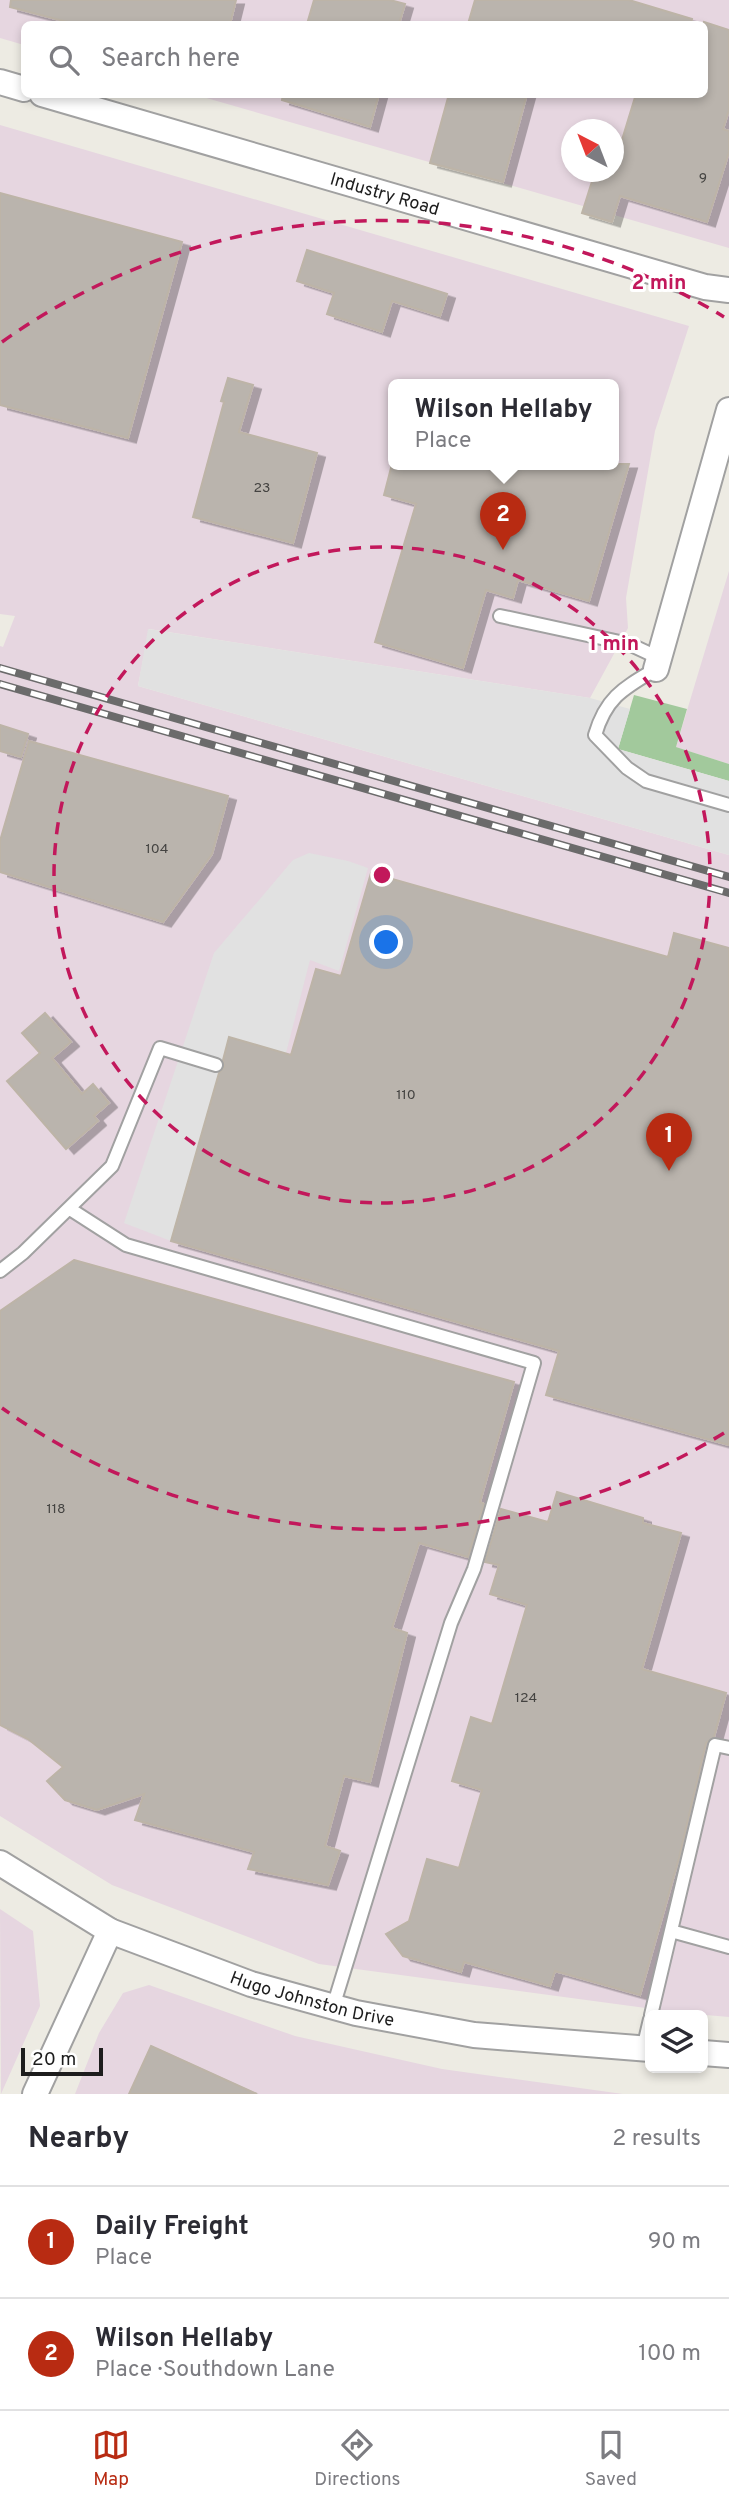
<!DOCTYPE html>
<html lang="en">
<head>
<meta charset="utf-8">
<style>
	:root { --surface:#fff; --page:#f2f2f3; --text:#2b2b33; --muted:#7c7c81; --line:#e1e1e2; --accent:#b82b12 }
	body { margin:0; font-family:Overpass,sans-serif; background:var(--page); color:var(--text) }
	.controls { position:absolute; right:21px; bottom:21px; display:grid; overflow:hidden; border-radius:10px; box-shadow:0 4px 10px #0003 }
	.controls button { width:63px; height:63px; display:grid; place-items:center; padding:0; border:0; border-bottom:2px solid var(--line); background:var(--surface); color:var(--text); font:35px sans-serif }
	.compass { position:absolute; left:561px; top:119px; width:63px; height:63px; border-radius:50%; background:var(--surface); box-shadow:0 4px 10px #0003; rotate:318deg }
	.scale { position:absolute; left:21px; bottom:18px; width:82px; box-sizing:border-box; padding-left:7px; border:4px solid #1d1d1d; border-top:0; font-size:19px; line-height:24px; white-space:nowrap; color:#1d1d1d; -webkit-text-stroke:5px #fff; paint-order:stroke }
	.you { position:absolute; left:387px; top:943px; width:24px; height:24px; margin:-18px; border:5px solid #fff; border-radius:50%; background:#1a73e8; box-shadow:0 0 0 10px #1a73e833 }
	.badge { display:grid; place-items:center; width:46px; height:46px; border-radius:50%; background:var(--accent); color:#fff; font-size:23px; font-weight:700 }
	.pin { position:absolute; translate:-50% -58px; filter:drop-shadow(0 2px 4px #0008) }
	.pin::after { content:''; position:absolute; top:37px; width:24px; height:21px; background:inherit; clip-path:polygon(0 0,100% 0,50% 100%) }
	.popup { position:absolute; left:388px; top:379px; width:231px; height:91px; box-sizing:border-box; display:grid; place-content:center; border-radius:10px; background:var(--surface); filter:drop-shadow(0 2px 5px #0005); font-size:23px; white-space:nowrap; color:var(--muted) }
	.popup b { font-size:26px; color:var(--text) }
	.popup::after { content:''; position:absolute; left:50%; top:100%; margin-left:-14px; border:14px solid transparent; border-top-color:var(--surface) }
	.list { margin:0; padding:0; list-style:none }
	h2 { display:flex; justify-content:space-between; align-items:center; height:91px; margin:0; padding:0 28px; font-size:30px }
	h2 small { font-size:23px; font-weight:400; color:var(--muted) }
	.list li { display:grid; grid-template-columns:46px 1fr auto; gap:21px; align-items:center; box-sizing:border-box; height:112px; padding:0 28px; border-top:2px solid var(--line) }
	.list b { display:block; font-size:26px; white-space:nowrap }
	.list p { margin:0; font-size:23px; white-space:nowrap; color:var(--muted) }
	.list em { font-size:23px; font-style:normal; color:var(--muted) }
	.icon { flex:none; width:38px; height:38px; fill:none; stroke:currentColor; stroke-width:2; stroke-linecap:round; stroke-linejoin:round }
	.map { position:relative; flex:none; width:729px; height:2094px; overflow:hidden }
	.search { position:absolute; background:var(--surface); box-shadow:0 4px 10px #0003; left:21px; right:21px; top:21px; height:77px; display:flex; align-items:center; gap:18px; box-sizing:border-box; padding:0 24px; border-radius:10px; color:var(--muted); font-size:26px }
	.sheet { height:315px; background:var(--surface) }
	nav { display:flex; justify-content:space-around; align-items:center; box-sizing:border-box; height:98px; border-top:2px solid var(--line); background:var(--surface); font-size:19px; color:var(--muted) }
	nav a { display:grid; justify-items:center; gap:4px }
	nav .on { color:var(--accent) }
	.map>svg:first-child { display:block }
	.industrial { fill:#e6d6e0; fill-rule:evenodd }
	.forest { fill:#a2c99c }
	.parking { fill:#e1e1e1 }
	.building { fill:#bab4ad; stroke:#bdb4a7; stroke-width:2; filter:url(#shadow) }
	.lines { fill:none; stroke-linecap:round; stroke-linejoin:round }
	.lane-casing { stroke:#a1a1a1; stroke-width:16 }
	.street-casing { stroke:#a1a1a1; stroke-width:28 }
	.lane { stroke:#fff; stroke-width:12 }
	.street { stroke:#fff; stroke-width:24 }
	.rail-casing { stroke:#6b6b6b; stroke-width:8 }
	.rail { stroke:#fff; stroke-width:5; stroke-dasharray:16; stroke-linecap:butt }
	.ring { fill:none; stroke:#c2185b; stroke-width:3.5; stroke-dasharray:12 9 }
	.labels { text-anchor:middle; stroke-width:6; stroke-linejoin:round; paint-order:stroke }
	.number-label { font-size:14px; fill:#444341 }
	.street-label { font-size:18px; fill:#1d1d1d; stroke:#fff }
	.centre { fill:#c2185b; stroke:#fff; stroke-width:3.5 }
	.ring-label { font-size:21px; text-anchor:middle; font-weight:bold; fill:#c2185b; stroke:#fff; stroke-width:6; stroke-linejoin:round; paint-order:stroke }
</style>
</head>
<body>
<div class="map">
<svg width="729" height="2094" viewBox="0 0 729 2094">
	<defs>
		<filter id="shadow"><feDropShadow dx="8" dy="4.5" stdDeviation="0" flood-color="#0004"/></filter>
	</defs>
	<rect width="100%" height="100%" fill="#edebe3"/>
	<path class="industrial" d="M0 0H729V248L196 95 704 94V24H24V45L0 38ZM572 130H614V172H572Z
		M0 125 689 326 655 431 626 598 628 628 590 698 149 629 138 686 729 855V2017L683 2013 319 1964 112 1885 0 1816V646L3 647 15 616 0 614ZM393 384H613V464H393Z
		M729 571V764L676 747Z
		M0 1909 33 1931 40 2006 1 2094Z
		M149 1985 295 2036 442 2069 623 2094H75L99 2033 123 1993Z"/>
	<path class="forest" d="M634 695 687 709 676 747 729 764V781L618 749Z"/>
	<path class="parking" d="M148 629 590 698 630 709 618 749 729 781V855L138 686Z
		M309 853 348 861 368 868 339 971 310 960 286 1053 230 1039 171 1241 124 1223 214 953 293 860Z"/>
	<path class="building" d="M11 0H236L230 24H75L10 7Z
		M314 0H390L405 4 399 24H307Z
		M475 0H629L692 19 691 24H468Z
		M704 22 729 30V110L723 129 729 131V152L707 222 620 196 612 222 582 213 595 172H613V152L618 153 636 94H704Z
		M283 94H379L370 127 282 100Z
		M449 94H527L503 182 430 163Z
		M0 193 182 242 128 438 0 405Z
		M307 250 447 294 440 316 392 301 382 332 327 314 334 293 297 281Z
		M228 378 253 385 239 432 317 453 293 543 193 517 224 402 221 401Z
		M392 464H629L589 601 518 580 513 598 486 590 463 668 375 642 416 504 384 495Z
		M0 725 28 734 21 757 0 751Z
		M29 741 228 796 212 854 163 922 0 872V841Z
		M371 873 668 957 674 933 729 948V1445L546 1395 559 1351 171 1241 219 1073 224 1067 223 1060 229 1037 291 1055 316 969 341 976Z
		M45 1013 71 1042 52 1058 82 1094 93 1084 109 1103 94 1116 98 1121 66 1149 7 1081 40 1053 22 1033Z
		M74 1260 514 1382 480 1502 484 1504 468 1557 419 1543 392 1628 407 1633 370 1782 344 1776 325 1846 340 1851 328 1885 248 1869 254 1852 135 1820 144 1794 97 1810 65 1800 47 1781 63 1767 28 1739 0 1725V1311Z
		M557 1492 643 1518V1523L681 1533 642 1669 726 1693 714 1737 706 1743 679 1858 640 1995 555 1971 550 1986 464 1962 461 1972 403 1956 386 1934 409 1921 427 1859 459 1868 482 1790 452 1781 471 1717 492 1724 527 1605 490 1594 499 1565 485 1562 501 1509 548 1522Z
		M151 2046 257 2094H129Z"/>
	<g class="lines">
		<defs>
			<path id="lane" d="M500 616 629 644 659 658
				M656 669C624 688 606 697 595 735L627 768 646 781 729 805
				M70 1209 126 1245 534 1363 474 1569 451 1623 333 2007
				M0 1271 23 1253 112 1166 160 1048 216 1065
				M671 1931 729 1947
				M651 2015 715 1745 729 1748
				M643 2049 650 2019"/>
			<g id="street">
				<path d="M0 82 24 89"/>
				<path id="s1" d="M42 94 705 287 729 290"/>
				<path d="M656 669 729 410"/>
				<path id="s2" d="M0 1863 110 1931 251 1984 356 2013 474 2035 650 2049"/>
				<path d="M703 2053 729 2055"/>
				<path d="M35 2094 110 1931"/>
			</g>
		</defs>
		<use href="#lane" class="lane-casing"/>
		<use href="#street" class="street-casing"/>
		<use href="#lane" class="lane"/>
		<use href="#street" class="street"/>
		<defs>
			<path id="rail" d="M0 668 729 877
				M0 684 729 893"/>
		</defs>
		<use href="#rail" class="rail-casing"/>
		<use href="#rail" class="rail"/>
	</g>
	<g class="ring">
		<circle cx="382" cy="875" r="328"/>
		<path d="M724 1433A655 655 0 0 1 2 1408M2 342A655 655 0 0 1 724 317"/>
	</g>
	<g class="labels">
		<g class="number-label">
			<text x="703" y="182">9</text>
			<text x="262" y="492">23</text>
			<text x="157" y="853">104</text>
			<text x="406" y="1099">110</text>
			<text x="56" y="1513">118</text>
			<text x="526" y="1702">124</text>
		</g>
		<g class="street-label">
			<text dy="6" stroke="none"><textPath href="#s1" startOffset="357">Industry Road</textPath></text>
			<text dy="6" stroke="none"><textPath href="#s2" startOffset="343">Hugo Johnston Drive</textPath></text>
		</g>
	</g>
	<circle cx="382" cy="875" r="10" class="centre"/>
	<g class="ring-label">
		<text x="659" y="289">2 min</text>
		<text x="614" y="650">1 min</text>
	</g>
</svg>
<div class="controls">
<button><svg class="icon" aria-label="layers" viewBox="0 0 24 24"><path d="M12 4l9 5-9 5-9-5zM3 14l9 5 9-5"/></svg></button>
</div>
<svg class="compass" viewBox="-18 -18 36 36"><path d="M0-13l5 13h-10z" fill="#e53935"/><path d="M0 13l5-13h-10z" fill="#7c7c81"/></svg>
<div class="scale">20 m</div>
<div class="you"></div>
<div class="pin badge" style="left:669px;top:1171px">1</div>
<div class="pin badge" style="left:503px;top:550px">2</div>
<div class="popup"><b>Wilson Hellaby</b>Place</div>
<div class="search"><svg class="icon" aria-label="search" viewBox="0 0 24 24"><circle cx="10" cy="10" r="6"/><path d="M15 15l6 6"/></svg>Search here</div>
</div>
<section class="sheet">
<h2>Nearby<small>2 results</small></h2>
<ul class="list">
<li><span class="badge">1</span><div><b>Daily Freight</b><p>Place</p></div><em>90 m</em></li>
<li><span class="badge">2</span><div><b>Wilson Hellaby</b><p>Place · Southdown Lane</p></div><em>100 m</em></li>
</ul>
</section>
<nav>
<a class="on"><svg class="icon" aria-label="map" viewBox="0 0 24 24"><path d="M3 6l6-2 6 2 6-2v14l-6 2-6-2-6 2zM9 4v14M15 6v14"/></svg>Map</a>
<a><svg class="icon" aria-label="directions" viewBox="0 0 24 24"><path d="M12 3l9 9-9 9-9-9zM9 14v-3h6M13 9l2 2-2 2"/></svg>Directions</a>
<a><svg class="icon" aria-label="saved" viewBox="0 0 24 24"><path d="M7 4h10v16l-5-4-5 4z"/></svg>Saved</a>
</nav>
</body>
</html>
